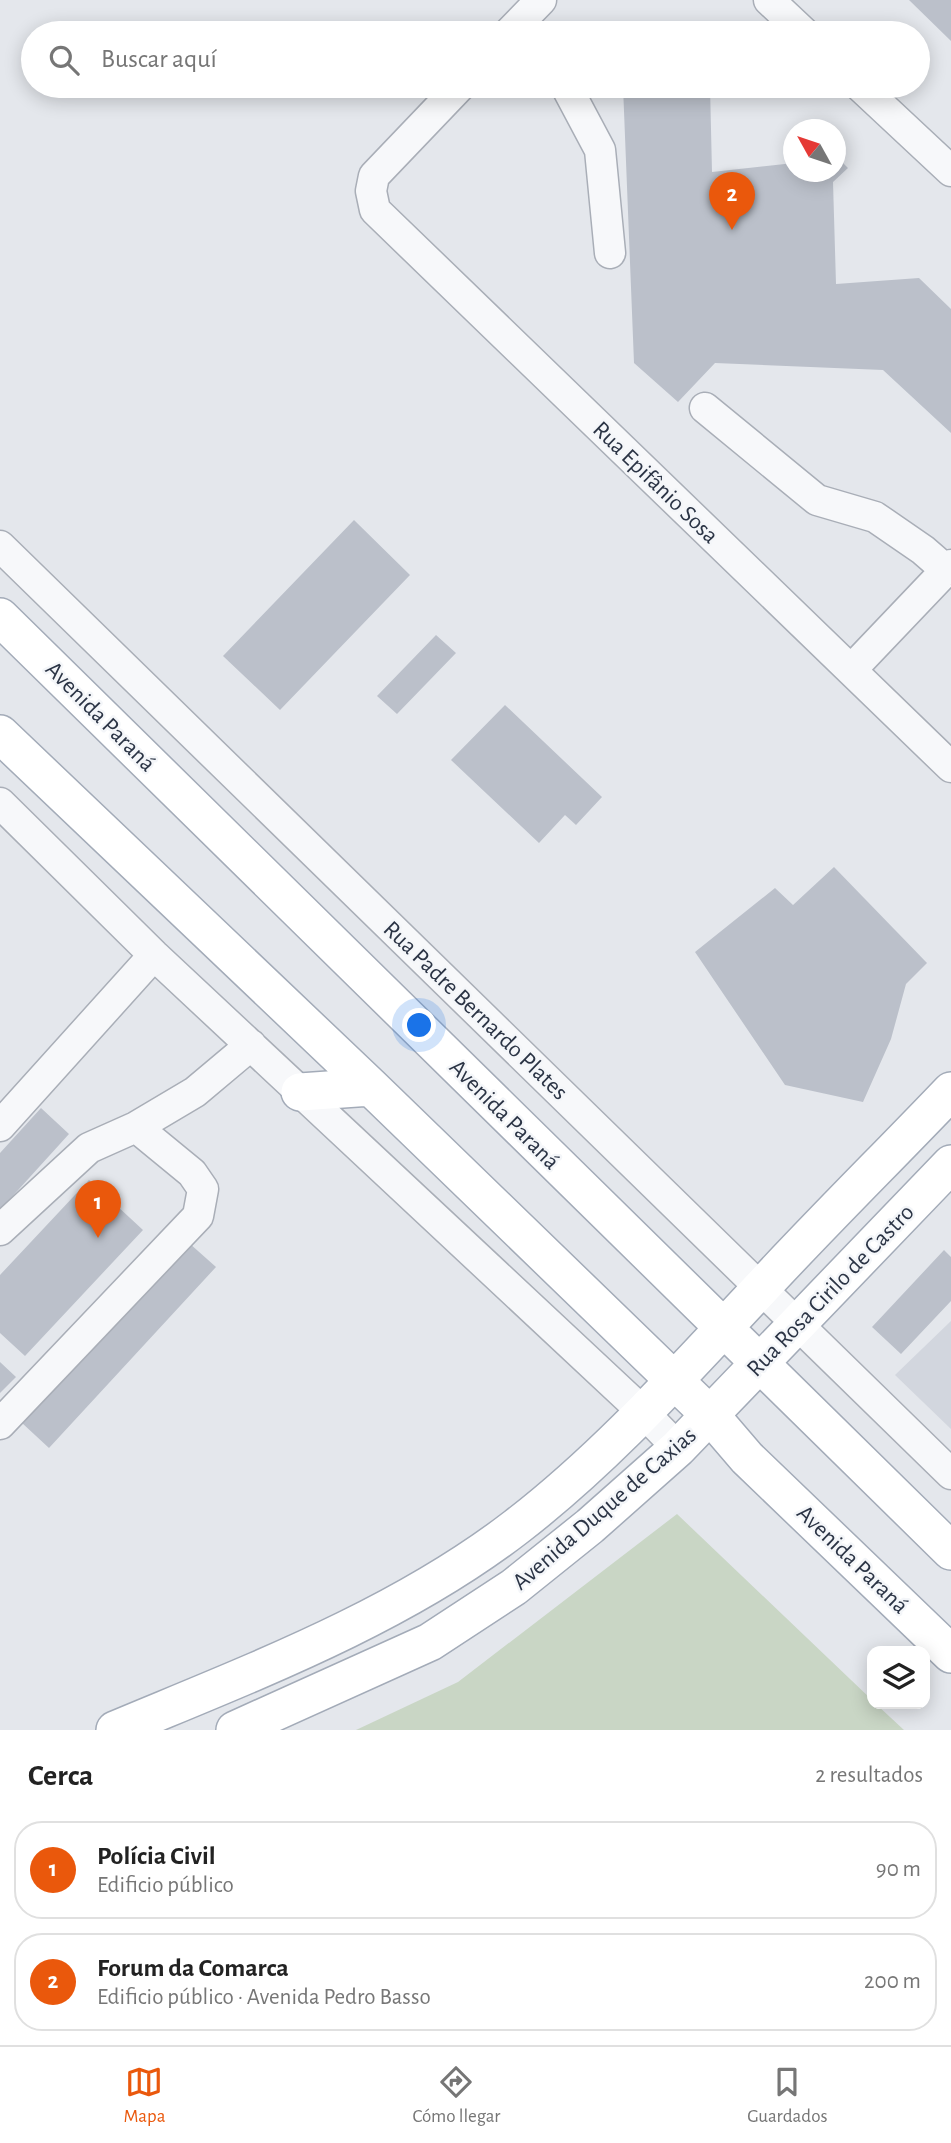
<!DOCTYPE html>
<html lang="es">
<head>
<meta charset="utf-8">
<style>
	:root { --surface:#fff; --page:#f2f2f2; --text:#222; --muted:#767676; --line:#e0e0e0; --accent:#ea580c }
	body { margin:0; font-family:"Alegreya Sans",sans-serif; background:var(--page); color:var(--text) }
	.controls { position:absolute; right:21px; bottom:21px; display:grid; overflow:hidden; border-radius:14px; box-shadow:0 4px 18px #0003 }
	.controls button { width:63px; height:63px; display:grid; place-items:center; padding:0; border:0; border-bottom:2px solid var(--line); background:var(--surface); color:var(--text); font:35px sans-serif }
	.compass { position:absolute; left:783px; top:119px; width:63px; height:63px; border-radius:50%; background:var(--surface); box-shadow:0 4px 18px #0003; rotate:310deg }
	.you { position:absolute; left:420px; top:1026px; width:24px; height:24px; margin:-18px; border:5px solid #fff; border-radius:50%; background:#1a73e8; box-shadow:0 0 0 10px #1a73e833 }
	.badge { display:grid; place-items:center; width:46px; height:46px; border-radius:50%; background:var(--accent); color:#fff; font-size:23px; font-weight:700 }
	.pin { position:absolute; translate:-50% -58px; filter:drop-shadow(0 2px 4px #0008) }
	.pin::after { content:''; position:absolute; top:37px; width:24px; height:21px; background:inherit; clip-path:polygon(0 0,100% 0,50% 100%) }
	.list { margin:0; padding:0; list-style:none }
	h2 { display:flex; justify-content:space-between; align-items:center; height:91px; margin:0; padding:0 28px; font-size:30px }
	h2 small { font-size:23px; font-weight:400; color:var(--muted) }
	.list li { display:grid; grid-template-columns:46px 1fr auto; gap:21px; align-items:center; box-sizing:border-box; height:98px; margin:0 14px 14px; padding:0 14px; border:2px solid var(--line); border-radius:28px }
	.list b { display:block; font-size:26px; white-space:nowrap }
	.list p { margin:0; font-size:23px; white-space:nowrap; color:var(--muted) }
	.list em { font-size:23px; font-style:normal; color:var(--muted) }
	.icon { flex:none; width:38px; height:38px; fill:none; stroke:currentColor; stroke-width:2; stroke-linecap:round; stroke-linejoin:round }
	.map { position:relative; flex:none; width:951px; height:1730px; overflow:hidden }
	.search { position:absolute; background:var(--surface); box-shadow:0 4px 18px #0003; left:21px; right:21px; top:21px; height:77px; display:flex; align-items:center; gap:18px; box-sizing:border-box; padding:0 24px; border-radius:38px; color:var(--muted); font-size:26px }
	.sheet { height:315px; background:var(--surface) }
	nav { display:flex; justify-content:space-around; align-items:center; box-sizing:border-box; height:98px; border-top:2px solid var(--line); background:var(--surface); font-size:19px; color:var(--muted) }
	nav a { display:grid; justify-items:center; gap:4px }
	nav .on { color:var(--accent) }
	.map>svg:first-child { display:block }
	.built { fill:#d2d6de }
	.green { fill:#c9d6c5 }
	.building { fill:#bbc0ca }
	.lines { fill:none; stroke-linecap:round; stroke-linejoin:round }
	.minor-casing { stroke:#a9aeb7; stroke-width:33 }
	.major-casing { stroke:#a3abb8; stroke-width:40 }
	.minor { stroke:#f7f8fa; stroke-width:30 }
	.major { stroke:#fff; stroke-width:37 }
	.labels { text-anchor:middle; stroke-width:5; stroke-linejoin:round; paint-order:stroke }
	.street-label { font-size:24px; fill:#2b3445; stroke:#f4f6f9 }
</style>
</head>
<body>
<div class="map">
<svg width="951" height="1730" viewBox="0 0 951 1730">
	<rect width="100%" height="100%" fill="#e4e7ec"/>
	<path class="built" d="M951 1321V1429L895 1375Z"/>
	<path class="green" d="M677 1514 872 1700V1704H876L904 1730H356L458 1682Z"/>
	<path class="building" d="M909 0H951V41Z
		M623 86H710L712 172 794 163V172H836V156L848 168 833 182 836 284 919 278 951 309V433L883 370 715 363 678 402 634 363Z
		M354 520 410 575 280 710 223 656Z
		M436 635 456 653 397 714 377 696Z
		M505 705 602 797 576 825 565 815 539 843 451 760Z
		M834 867 927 963 906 984 891 1039 863 1102 785 1085 695 952 775 888 793 905Z
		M41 1108 69 1134 0 1210V1153Z
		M89 1180 143 1230 25 1356 0 1333V1275Z
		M189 1243 216 1267 49 1448 22 1423Z
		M944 1250 951 1257V1301L901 1354 872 1327Z
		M0 1362 16 1377 0 1393Z"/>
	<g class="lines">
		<defs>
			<path id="minor" d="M769 0 804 33
				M509 33 541 0
				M460 86 374 176 371 191 375 210 951 767
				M566 86 600 150 610 253
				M860 86 951 171
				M705 408 817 500 875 517 923 550 946 570
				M0 546 951 1474
				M851 670 951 565
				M0 803 154 955 643 1412 678 1448
				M0 1126 154 955
				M0 1230 89 1148 136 1127 195 1092 251 1045
				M0 1424 198 1216 203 1189 192 1173 136 1127"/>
			<path id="major" d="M0 617 951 1551
				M0 734 371 1087 711 1416 747 1458 951 1654
				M300 1092 371 1087
				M115 1730C251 1673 398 1618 516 1527 606 1458 683 1371 761 1288 823 1221 888 1157 951 1091
				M235 1730 430 1642 514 1587 590 1526 678 1448 951 1164"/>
		</defs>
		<use href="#minor" class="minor-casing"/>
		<use href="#major" class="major-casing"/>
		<use href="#minor" class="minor"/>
		<use href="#major" class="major"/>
	</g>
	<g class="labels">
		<g class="street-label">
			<text transform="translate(656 482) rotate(44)" y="8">Rua Epifânio Sosa</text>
			<text transform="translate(101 716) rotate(45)" y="8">Avenida Paraná</text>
			<text transform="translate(476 1010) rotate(44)" y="8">Rua Padre Bernardo Plates</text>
			<text transform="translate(505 1114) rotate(45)" y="8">Avenida Paraná</text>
			<text transform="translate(830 1290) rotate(-46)" y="8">Rua Rosa Cirilo de Castro</text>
			<text transform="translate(604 1508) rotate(-41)" y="8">Avenida Duque de Caxias</text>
			<text transform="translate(853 1559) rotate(44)" y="8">Avenida Paraná</text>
		</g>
	</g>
</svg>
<div class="controls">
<button><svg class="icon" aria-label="layers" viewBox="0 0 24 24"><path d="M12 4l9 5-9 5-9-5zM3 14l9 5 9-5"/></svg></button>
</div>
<svg class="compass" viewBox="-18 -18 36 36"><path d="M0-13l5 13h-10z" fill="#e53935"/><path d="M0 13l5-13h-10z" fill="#767676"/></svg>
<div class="you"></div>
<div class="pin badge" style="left:98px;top:1238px">1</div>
<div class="pin badge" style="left:732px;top:230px">2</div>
<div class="search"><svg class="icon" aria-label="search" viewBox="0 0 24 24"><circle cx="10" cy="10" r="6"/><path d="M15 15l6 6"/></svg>Buscar aquí</div>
</div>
<section class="sheet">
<h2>Cerca<small>2 resultados</small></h2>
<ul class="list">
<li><span class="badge">1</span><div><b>Polícia Civil</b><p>Edificio público</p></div><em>90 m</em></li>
<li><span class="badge">2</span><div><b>Forum da Comarca</b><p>Edificio público · Avenida Pedro Basso</p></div><em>200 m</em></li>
</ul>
</section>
<nav>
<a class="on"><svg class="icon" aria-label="map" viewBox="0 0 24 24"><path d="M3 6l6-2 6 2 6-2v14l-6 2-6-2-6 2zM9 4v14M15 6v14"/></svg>Mapa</a>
<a><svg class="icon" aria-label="directions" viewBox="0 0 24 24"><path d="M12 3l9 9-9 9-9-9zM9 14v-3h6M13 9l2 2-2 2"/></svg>Cómo llegar</a>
<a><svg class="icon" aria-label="saved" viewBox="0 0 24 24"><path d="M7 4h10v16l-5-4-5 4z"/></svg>Guardados</a>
</nav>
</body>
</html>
